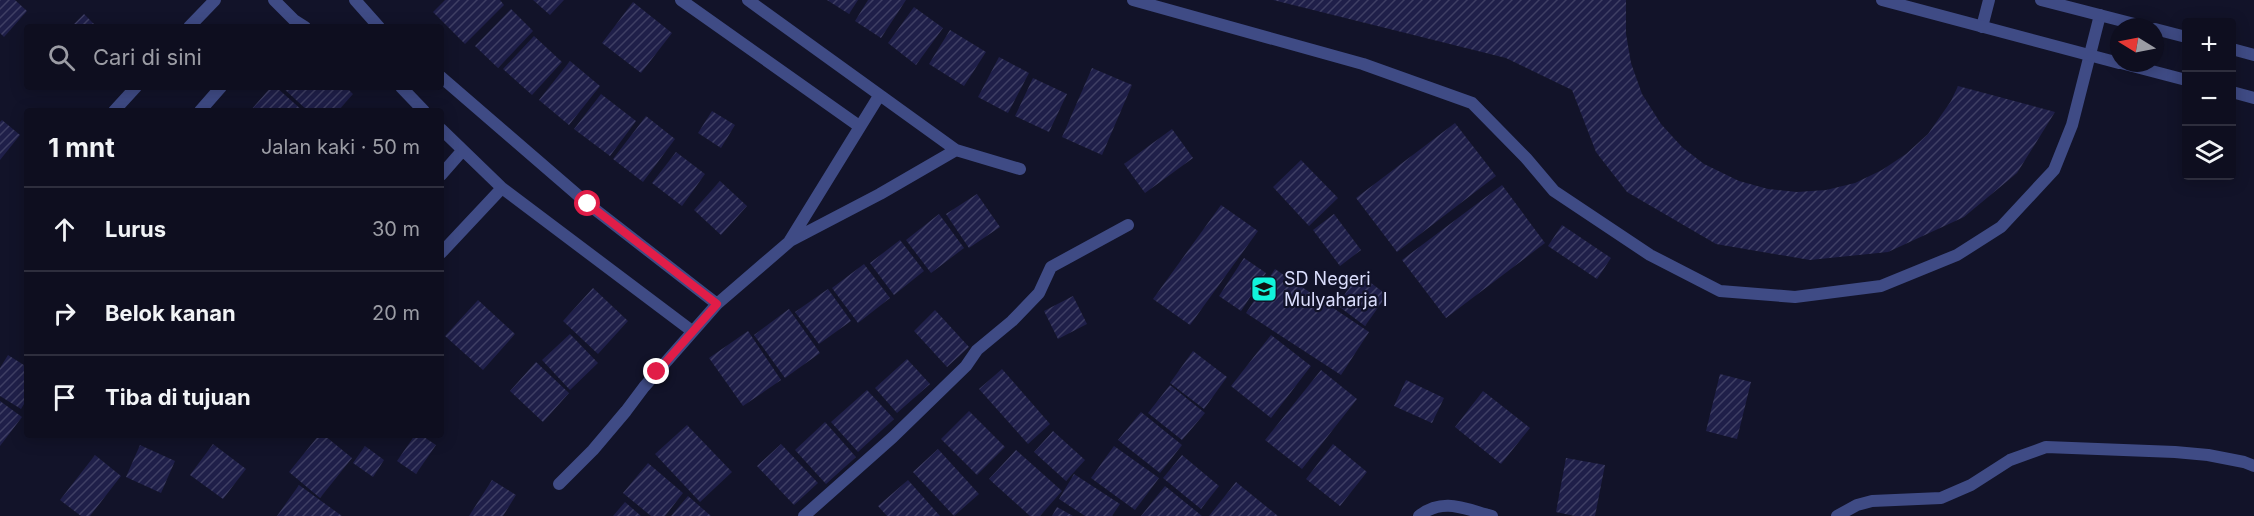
<!DOCTYPE html>
<html lang="id">
<head>
<meta charset="utf-8">
<style>
	:root { --surface:#0e0e1f; --page:#1c1c2c; --text:#f1f3f6; --muted:#9b9ca4; --line:#2e2e3d }
	body { margin:0; font-family:Inter,sans-serif; background:var(--page); color:var(--text) }
	.controls { position:absolute; right:18px; top:18px; display:grid; overflow:hidden; border-radius:6px; box-shadow:0 3px 15px #0003 }
	.controls button { width:54px; height:54px; display:grid; place-items:center; padding:0; border:0; border-bottom:2px solid var(--line); background:var(--surface); color:var(--text); font:30px sans-serif }
	.compass { position:absolute; left:2110px; top:18px; width:54px; height:54px; border-radius:50%; background:var(--surface); box-shadow:0 3px 15px #0003; rotate:280deg }
	.stop { position:absolute; width:18px; height:18px; margin:-14px; border:4px solid #e11d48; border-radius:50%; background:#fff }
	.stop.end { background:#e11d48; border-color:#fff; box-shadow:0 2px 6px #0008 }
	.list { margin:0; padding:0; list-style:none }
	h2 { display:flex; justify-content:space-between; align-items:center; height:78px; margin:0; padding:0 24px; font-size:26px }
	h2 small { font-size:20px; font-weight:400; color:var(--muted) }
	.list li { display:grid; grid-template-columns:39px 1fr auto; gap:18px; align-items:center; box-sizing:border-box; height:84px; padding:0 24px; border-top:2px solid var(--line) }
	.list b { display:block; font-size:22px; white-space:nowrap }
	.list em { font-size:20px; font-style:normal; color:var(--muted) }
	.icon { flex:none; width:33px; height:33px; fill:none; stroke:currentColor; stroke-width:2; stroke-linecap:round; stroke-linejoin:round }
	.map { position:relative; flex:none; width:2254px; height:516px; overflow:hidden }
	.search { position:absolute; background:var(--surface); box-shadow:0 3px 15px #0003; left:24px; top:24px; width:420px; height:66px; display:flex; align-items:center; gap:15px; box-sizing:border-box; padding:0 21px; border-radius:6px; color:var(--muted); font-size:22px }
	.panel { position:absolute; background:var(--surface); box-shadow:0 3px 15px #0003; left:24px; top:108px; width:420px; height:330px; border-radius:6px }
	.map>svg:first-child { display:block }
	.building { fill:url(#building-hatch) }
	.lines { fill:none; stroke-linecap:round; stroke-linejoin:round }
	.service { stroke:#3f4b85; stroke-width:12 }
	.minor { stroke:#3f4b85; stroke-width:12 }
	.tertiary { stroke:#3f4b85; stroke-width:12 }
	.route { stroke:#e11d48; stroke-width:8 }
	.labels { text-anchor:middle; stroke-width:4.5; stroke-linejoin:round; paint-order:stroke }
	.poi-label { font-size:18px; fill:#dbdefd; stroke:#121329; text-anchor:start }
</style>
</head>
<body>
<div class="map">
<svg width="2254" height="516" viewBox="0 0 2254 516">
	<defs>
		<pattern id="building-hatch" width="6" height="6" patternUnits="userSpaceOnUse" patternTransform="scale(1.5)"><rect width="6" height="6" fill="#1f1f49"/><path d="M-1 1l2-2M0 6l6-6M5 7l2-2" fill="none" stroke="#3f3f64"/></pattern>
	</defs>
	<rect width="100%" height="100%" fill="#121329"/>
	<path class="building" d="M0 0H15L27 11 4 37 0 33Z
		M445 0H500L504 5 465 44 433 12Z
		M533 0H564L550 15Z
		M827 0H858L849 14Z
		M868 0H906L881 38 855 21Z
		M1273 0H1626V34L1631 63 1642 94 1661 124 1682 147 1704 164 1739 181 1768 189 1797 192 1826 190 1855 183 1882 170 1906 154 1928 134 1951 101 1958 86 2055 112 2017 173 1964 217 1888 252 1810 260 1716 244 1627 192 1596 152 1572 90 1506 58Z
		M633 2 672 33 641 73 602 43Z
		M914 7 943 28 916 65 888 43Z
		M511 9 533 31 498 68 475 46Z
		M84 14 97 27H71Z
		M950 30 986 52 964 86 929 64Z
		M534 36 562 62 532 95 503 69Z
		M999 57 1029 73 1008 113 978 97Z
		M570 61 600 86 569 125 539 100Z
		M1092 68 1132 85 1102 155 1062 137Z
		M1033 78 1067 94 1049 132 1015 116Z
		M271 87H276L303 111H250Z
		M282 87H346L353 94 338 111H308Z
		M601 94 636 121 610 156 574 129Z
		M712 111 735 125 721 148 698 133Z
		M646 116 675 139 643 182 613 159Z
		M2 120 20 135 0 160V122Z
		M1455 123 1496 176 1397 252 1356 198Z
		M1172 129 1193 158 1145 193 1124 164Z
		M676 152 705 174 682 206 652 183Z
		M1301 160 1338 198 1309 226 1273 187Z
		M720 181 747 206 721 235 694 210Z
		M1502 185 1545 243 1446 318 1402 260Z
		M977 194 1000 227 969 248 946 214Z
		M1221 205 1258 231 1190 325 1153 299Z
		M939 214 964 248 931 273 906 240Z
		M1334 214 1361 250 1340 266 1313 230Z
		M1562 225 1611 258 1597 279 1548 246Z
		M900 240 924 271 894 295 870 263Z
		M1244 258 1266 273 1241 311 1219 296Z
		M864 264 890 298 858 323 832 288Z
		M1275 269 1369 332 1341 375 1246 313Z
		M1359 274 1387 295 1365 326 1337 305Z
		M593 288 628 321 598 354 563 321Z
		M828 289 851 321 819 344 795 312Z
		M1073 296 1087 324 1058 339 1044 311Z
		M478 300 515 334 483 370 445 336Z
		M789 309 820 353 785 378 754 335Z
		M935 310 969 347 947 367 914 331Z
		M748 331 781 380 743 406 709 358Z
		M570 334 598 363 570 390 542 360Z
		M1271 335 1311 366 1271 418 1231 386Z
		M1193 351 1227 377 1204 409 1170 383Z
		M8 355 27 367V399L21 409 0 396V368Z
		M907 359 930 384 897 413 875 388Z
		M536 362 569 393 543 422 510 391Z
		M1002 369 1050 424 1028 444 979 389Z
		M1321 370 1357 399 1302 469 1265 440Z
		M1720 374 1751 382 1737 439 1706 431Z
		M1406 380 1444 398 1432 423 1394 406Z
		M1170 385 1205 413 1182 440 1148 413Z
		M867 390 894 419 858 452 831 422Z
		M1483 391 1530 428 1501 464 1455 427Z
		M0 401 22 417 0 446Z
		M969 411 1005 447 977 475 941 439Z
		M1141 412 1182 445 1160 473 1118 440Z
		M825 422 856 457 826 484 795 450Z
		M687 425 732 472 700 502 655 454Z
		M1053 431 1085 460 1066 481 1034 452Z
		M319 435H324L352 458 320 498 289 472Z
		M415 435H421L436 445 416 474 397 461Z
		M213 444 246 469 223 499 190 475Z
		M781 444 818 483 794 505 757 466Z
		M1333 444 1367 472 1340 506 1306 479Z
		M140 445 175 461 161 493 126 477Z
		M365 446 384 460 373 477 353 463Z
		M1114 446 1159 478 1135 510 1091 478Z
		M938 449 979 494 954 516 913 472Z
		M1016 450 1062 491 1040 516H1030L989 479Z
		M95 455 121 476 90 516H81L60 500Z
		M1182 455 1219 486 1201 509 1163 478Z
		M1566 458 1605 465 1595 516H1575L1556 512Z
		M648 463 683 493 665 516H651L623 493Z
		M1074 474 1120 504 1112 516H1085L1059 499Z
		M492 480 516 495 503 516H469Z
		M908 480 940 516H887L878 506Z
		M1236 482 1278 516H1209Z
		M299 485 342 516H277Z
		M1165 486 1202 516H1141Z
		M688 496 711 516H671Z
		M625 502 641 516H613Z
		M1057 507 1073 516H1052Z"/>
	<g class="lines">
		<path class="service" d="M1133 0 1363 64 1472 103 1526 158 1554 191 1650 255 1720 291 1795 297 1881 286 1957 255 2001 227 2054 170 2072 125 2100 15
			M1982 27 1989 0"/>
		<path class="minor" d="M274 0 294 20 305 27
			M355 0 379 27
			M681 0 859 126
			M748 0 956 150 1020 169
			M189 27 215 0
			M441 77 588 204 717 304
			M401 87 424 111
			M114 111 136 87
			M200 111 221 87
			M441 129 502 188 692 331
			M441 175 462 151
			M790 241 880 194 956 150
			M441 253 502 188
			M559 484 593 450 626 411 644 387 717 304 789 242 879 96
			M804 516 893 437 966 366 977 350 1012 321 1039 293 1051 267 1128 225
			M1419 516C1443 497 1465 509 1492 516
			M1837 516 1857 505 1872 501 1941 498 1971 485 2010 460 2046 447 2175 452 2208 455 2244 462 2254 466"/>
		<path class="tertiary" d="M1882 0 2119 63
			M2041 0 2146 27
			M2155 29 2186 37
			M2232 49 2254 55
			M2121 63 2186 80
			M2232 92 2254 98"/>
	</g>
	<g class="lines">
		<path class="route" d="M588 204 717 304 657 372"/>
	</g>
	<defs>
		<symbol id="school-square" viewBox="-11 -11 22 22"><rect x="-9" y="-9" width="18" height="18" rx="4" fill="#11f3db" stroke="#121329"/><path d="M0-5L7-2L0 1L-7-2ZM-4 1L0 2.5L4 1V4Q0 6-4 4Z" fill="#111"/></symbol>
	</defs>
	<g fill-rule="evenodd">
		<use href="#school-square" x="1249" y="274" width="30" height="30"/>
	</g>
	<g class="labels">
		<g class="poi-label">
			<text x="1284" y="285">SD Negeri<tspan x="1284" dy="21">Mulyaharja I</tspan></text>
		</g>
	</g>
</svg>
<div class="controls">
<button>+</button>
<button>−</button>
<button><svg class="icon" aria-label="layers" viewBox="0 0 24 24"><path d="M12 4l9 5-9 5-9-5zM3 14l9 5 9-5"/></svg></button>
</div>
<svg class="compass" viewBox="-18 -18 36 36"><path d="M0-13l5 13h-10z" fill="#e53935"/><path d="M0 13l5-13h-10z" fill="#9b9ca4"/></svg>
<div class="stop" style="left:588px;top:204px"></div>
<div class="stop end" style="left:657px;top:372px"></div>
<div class="search"><svg class="icon" aria-label="search" viewBox="0 0 24 24"><circle cx="10" cy="10" r="6"/><path d="M15 15l6 6"/></svg>Cari di sini</div>
<section class="panel">
<h2>1 mnt<small>Jalan kaki · 50 m</small></h2>
<ul class="list">
<li><svg class="icon" aria-label="ahead" viewBox="0 0 24 24"><path d="M12 20V5M6 11l6-6 6 6"/></svg><div><b>Lurus</b></div><em>30 m</em></li>
<li><svg class="icon" aria-label="right" viewBox="0 0 24 24"><path d="M7 20v-9h11M14 6l5 5-5 5"/></svg><div><b>Belok kanan</b></div><em>20 m</em></li>
<li><svg class="icon" aria-label="arrive" viewBox="0 0 24 24"><path d="M6 21V4h12l-3 4 3 4H6"/></svg><div><b>Tiba di tujuan</b></div></li>
</ul>
</section>
</div>
</body>
</html>
